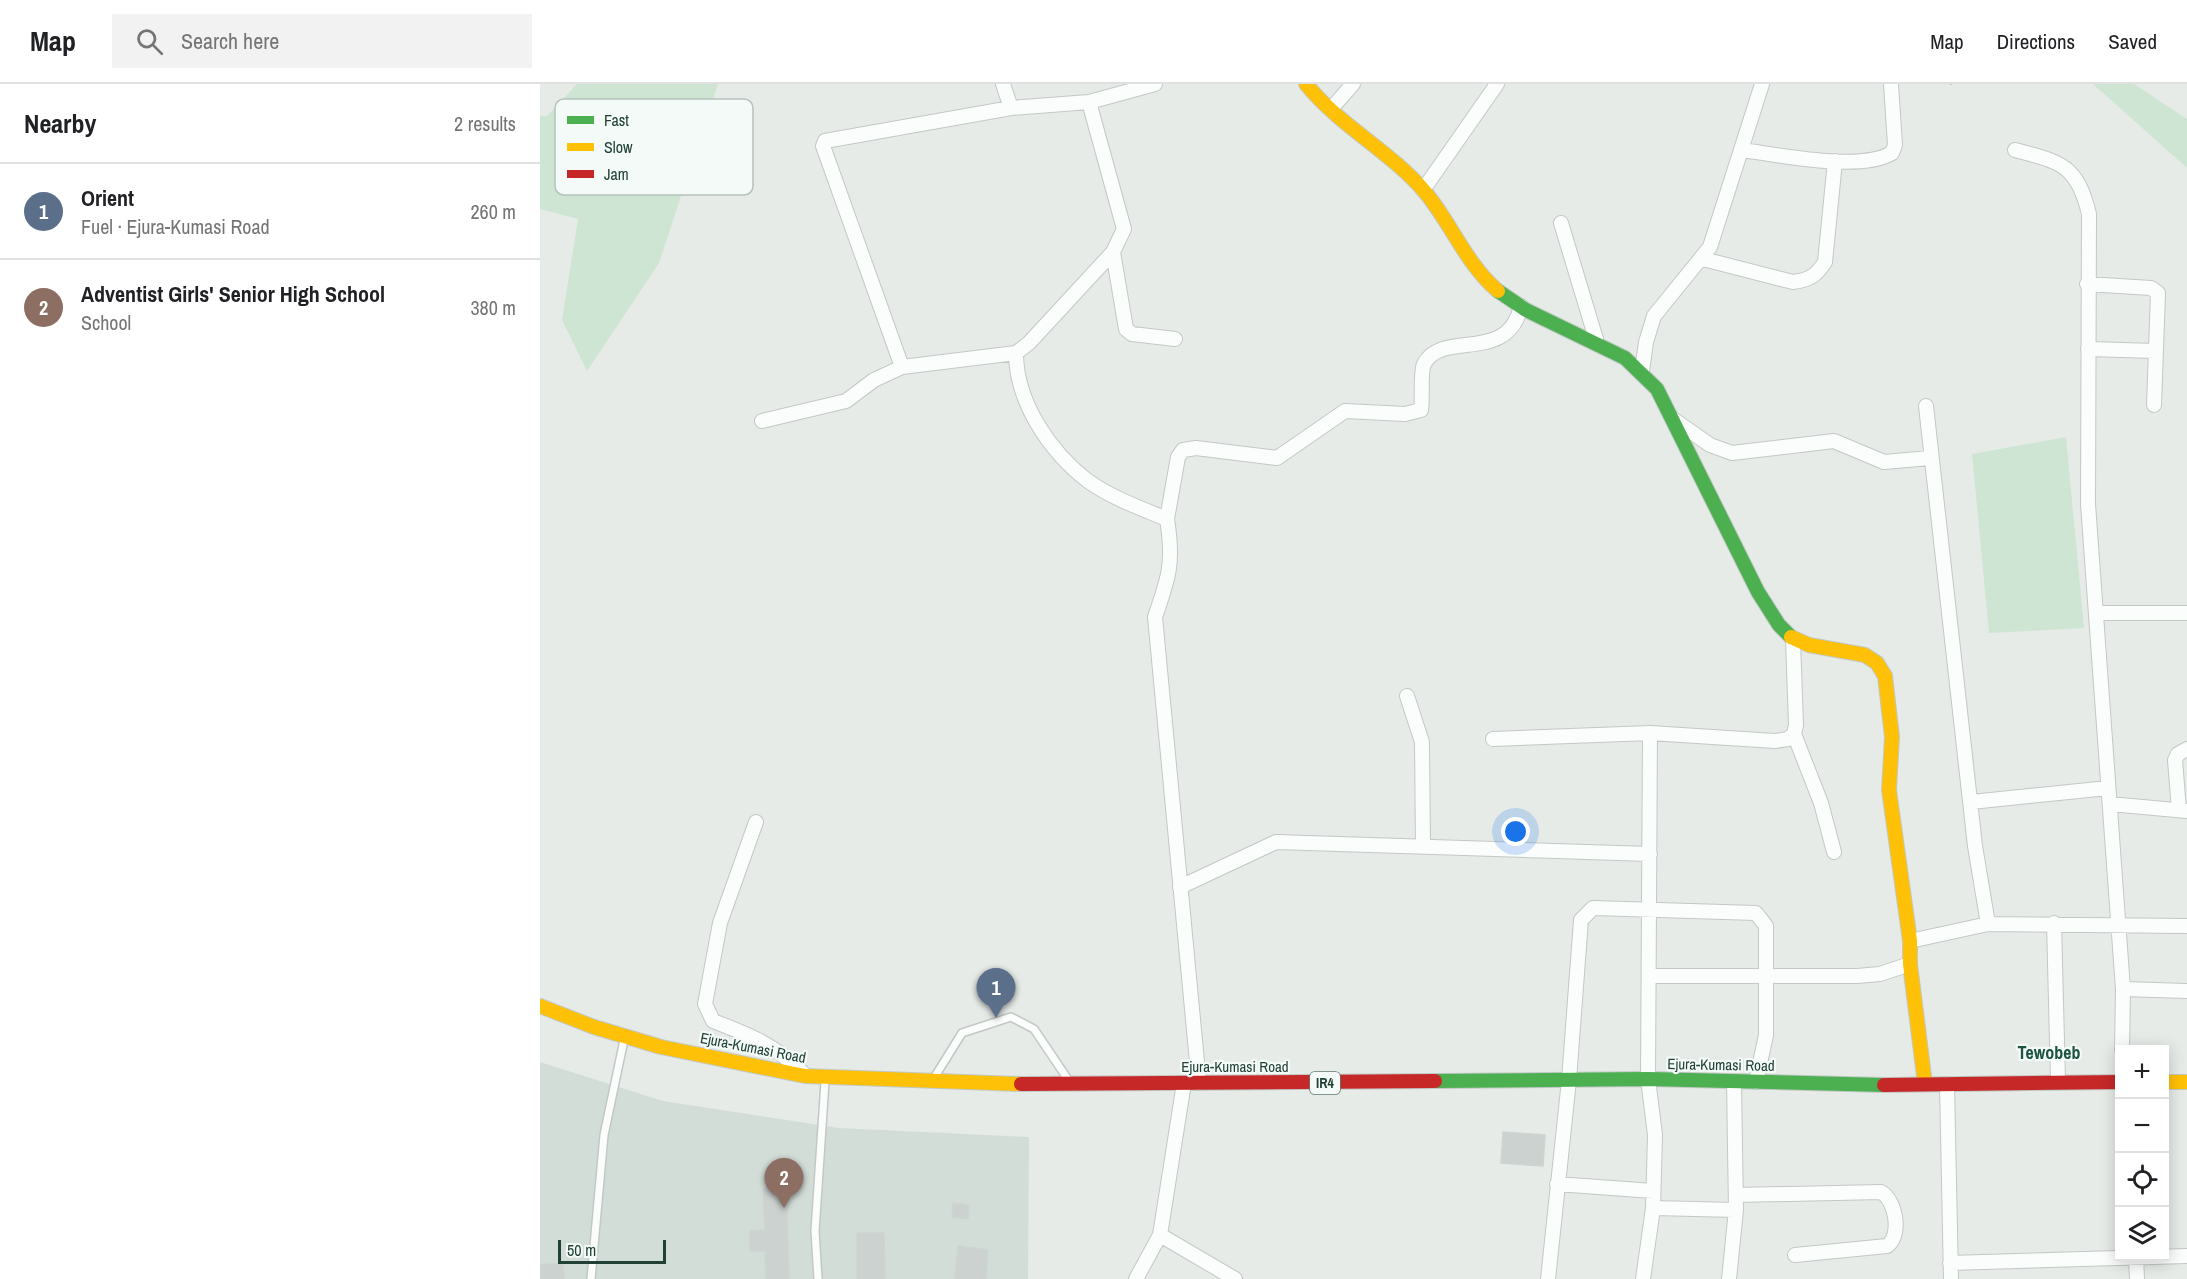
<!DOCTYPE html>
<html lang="en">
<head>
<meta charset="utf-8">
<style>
	:root { --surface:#fff; --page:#f2f2f2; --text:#202124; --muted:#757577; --line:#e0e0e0; --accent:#667c74 }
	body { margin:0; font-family:"Archivo Narrow",sans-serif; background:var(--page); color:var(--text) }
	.controls { position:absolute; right:18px; bottom:18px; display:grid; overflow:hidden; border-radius:0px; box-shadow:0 3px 15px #0003 }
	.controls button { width:54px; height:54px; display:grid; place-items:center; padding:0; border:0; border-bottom:2px solid var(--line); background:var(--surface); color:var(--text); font:30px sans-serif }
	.scale { position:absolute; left:18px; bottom:15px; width:108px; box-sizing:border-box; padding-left:6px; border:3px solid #214136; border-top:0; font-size:16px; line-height:21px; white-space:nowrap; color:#214136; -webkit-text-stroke:4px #f4faf7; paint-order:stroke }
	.you { position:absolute; left:976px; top:748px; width:21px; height:21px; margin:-15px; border:4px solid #fff; border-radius:50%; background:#1a73e8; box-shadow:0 0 0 9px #1a73e833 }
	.badge { display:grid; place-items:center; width:39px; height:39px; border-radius:50%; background:var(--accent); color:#fff; font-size:20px; font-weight:700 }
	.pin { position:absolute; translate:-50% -50px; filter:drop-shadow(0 2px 3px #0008) }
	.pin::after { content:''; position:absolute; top:32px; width:21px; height:18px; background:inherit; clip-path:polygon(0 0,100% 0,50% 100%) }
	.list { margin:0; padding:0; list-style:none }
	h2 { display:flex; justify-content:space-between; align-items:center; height:78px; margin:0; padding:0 24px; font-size:26px }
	h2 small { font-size:20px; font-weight:400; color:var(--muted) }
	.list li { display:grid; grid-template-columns:39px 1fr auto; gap:18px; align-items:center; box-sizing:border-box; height:96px; padding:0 24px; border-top:2px solid var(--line) }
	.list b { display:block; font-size:22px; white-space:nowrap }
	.list p { margin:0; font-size:20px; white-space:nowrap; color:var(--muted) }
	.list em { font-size:20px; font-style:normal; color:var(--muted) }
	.icon { flex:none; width:33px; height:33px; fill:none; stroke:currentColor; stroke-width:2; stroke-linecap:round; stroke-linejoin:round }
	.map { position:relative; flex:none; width:1647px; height:1195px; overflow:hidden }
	header { display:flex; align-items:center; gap:36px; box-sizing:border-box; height:84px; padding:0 30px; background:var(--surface); border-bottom:2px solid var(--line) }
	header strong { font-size:28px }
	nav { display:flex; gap:33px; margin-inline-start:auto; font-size:21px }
	.search { width:420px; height:54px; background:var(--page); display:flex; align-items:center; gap:15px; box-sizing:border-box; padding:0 21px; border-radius:0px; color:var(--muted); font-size:22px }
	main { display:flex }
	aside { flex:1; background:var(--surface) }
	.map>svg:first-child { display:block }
	.built { fill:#d3ddd8 }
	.green { fill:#cee5d3 }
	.building { fill:#ccd2d0; stroke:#ced4d1; stroke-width:1.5 }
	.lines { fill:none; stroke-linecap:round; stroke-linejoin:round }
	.lane-casing { stroke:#c3c8c5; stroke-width:10 }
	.street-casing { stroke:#c3c8c5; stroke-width:16 }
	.fast-casing { stroke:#c1c9c6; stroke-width:16 }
	.slow-casing { stroke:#c1c9c6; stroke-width:16 }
	.jam-casing { stroke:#c1c9c6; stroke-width:16 }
	.path { stroke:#c2cbc6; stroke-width:2; stroke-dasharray:3 4.5; stroke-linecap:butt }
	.lane { stroke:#fbfcfc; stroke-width:7 }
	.street { stroke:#fbfcfc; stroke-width:14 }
	.fast { stroke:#4caf50; stroke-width:14 }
	.slow { stroke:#ffc107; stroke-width:14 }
	.jam { stroke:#c62828; stroke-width:14 }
	.labels { text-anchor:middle; stroke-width:4.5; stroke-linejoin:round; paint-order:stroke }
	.shield { fill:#f4faf7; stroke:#607870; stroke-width:1.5 }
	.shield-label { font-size:14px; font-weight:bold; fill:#214136 }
	.street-label { font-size:15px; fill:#214136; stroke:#f4faf7 }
	.quarter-label { font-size:18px; font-weight:bold; fill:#1b5542; stroke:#f4faf7 }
	.key { fill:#f4faf7; stroke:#b5c2bd; stroke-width:1.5 }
	.key-label { font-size:16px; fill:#214136 }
</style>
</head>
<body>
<header>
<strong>Map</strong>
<div class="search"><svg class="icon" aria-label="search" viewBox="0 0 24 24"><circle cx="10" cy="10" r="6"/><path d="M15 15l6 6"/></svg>Search here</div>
<nav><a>Map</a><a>Directions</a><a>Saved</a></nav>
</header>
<main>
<aside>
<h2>Nearby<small>2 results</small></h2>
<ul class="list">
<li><span class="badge" style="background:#5c6f8a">1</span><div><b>Orient</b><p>Fuel · Ejura-Kumasi Road</p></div><em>260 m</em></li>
<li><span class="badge" style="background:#8d6e63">2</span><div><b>Adventist Girls' Senior High School</b><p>School</p></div><em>380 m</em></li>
</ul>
</aside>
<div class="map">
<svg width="1647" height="1195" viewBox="0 0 1647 1195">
	<rect width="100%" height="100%" fill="#e6ebe8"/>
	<path class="built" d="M0 978 123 1017 299 1044 489 1053 488 1195H0Z"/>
	<path class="green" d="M37 0H178L119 179 47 287 22 236 38 135 0 125V32H7Z
		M1553 0H1594L1647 35V84Z
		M1526 353 1544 544 1449 549 1432 370Z"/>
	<path class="building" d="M963 1048 1005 1051 1003 1082 961 1079Z
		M246 1104 249 1195H226L225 1167H210V1147L225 1146 223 1105Z
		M413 1119 429 1121 428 1135 412 1133Z
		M317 1149H344L345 1195H317Z
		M418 1162 448 1166 446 1195H415Z
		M23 1179 24 1195H0V1181Z"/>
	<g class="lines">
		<defs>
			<path id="lane" d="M394 994 422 949 471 933 494 945 529 997
				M51 1195 64 1051 84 956
				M278 1195 275 1147 285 998"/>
			<path id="street" d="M463 0 471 24
				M791 25 813 0
				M1202 66C1240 71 1320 88 1352 69L1355 61 1351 0
				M1475 66C1520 78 1537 80 1549 130L1548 420 1583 905 1582 966
				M883 106 957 0
				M1021 139 1056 255
				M573 168 586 245 592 250 635 255
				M1163 175 1253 198C1269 196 1276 192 1285 178L1295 77
				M1547 200 1611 204 1618 209 1614 321
				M1548 265 1616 267
				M476 269C476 318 510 368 548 397 572 414 600 424 627 435 634 478 629 493 615 533L659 999
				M362 283 283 62 285 57 471 24 549 18 615 0
				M1102 287 1106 258 1114 232 1170 163 1222 0
				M1133 335 1170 361 1192 369 1294 357 1344 378 1390 374
				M222 337 306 317 334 296 362 283 476 269 489 259 573 168 584 145 549 18
				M627 435 638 373 643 366 656 364 737 374 805 327 865 330 881 326C883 314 880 288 884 280 902 245 968 281 981 222
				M1558 529H1647
				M867 612 882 658 883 763
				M1254 650 1281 719 1294 768
				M953 655 1110 649 1235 657 1248 655 1254 650 1256 641 1253 556
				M1431 718 1568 704
				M1570 720 1647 727
				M1639 726 1635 676 1638 670 1647 665
				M216 738 180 839 165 920 173 937C210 951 235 961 264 990
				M640 803 736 758 1110 770
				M1514 839 1518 997
				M1448 840 1647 842
				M1370 857 1448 840 1435 762 1386 322
				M1109 892H1317L1340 890 1370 880
				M1583 905 1647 907
				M1407 1000 1411 1195
				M1017 1100 1113 1107
				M1196 1111 1341 1108C1356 1116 1362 1152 1347 1162L1255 1171
				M1113 1124 1196 1126
				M620 1151 695 1195
				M1596 1172 1597 1195
				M1410 1179 1647 1172
				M596 1195 620 1151 644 999
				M1008 1195 1029 996 1041 836 1053 824 1216 829 1226 842V951L1216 998
				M1103 1195 1113 1124 1115 1051 1108 995 1110 649
				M1189 1195 1196 1126 1194 998"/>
			<path id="fast" d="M958 207 986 226 1085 274 1117 305 1218 508 1239 541 1251 553
				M895 997 1108 995 1344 1001"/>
			<path id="slow" d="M766 0C800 42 850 67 885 108 911 139 926 180 958 207
				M1251 553 1269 561 1325 571 1337 579 1345 592 1352 653 1349 706 1370 857V880L1385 1000
				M0 922 54 943 121 963 265 992 481 1000
				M1624 998H1647"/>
			<path id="jam" d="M481 1000 895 997
				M1344 1001 1580 998"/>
		</defs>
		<use href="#lane" class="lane-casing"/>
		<use href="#street" class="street-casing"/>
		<use href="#fast" class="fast-casing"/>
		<use href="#slow" class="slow-casing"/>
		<use href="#jam" class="jam-casing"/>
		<path class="path" d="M1410 0H1412"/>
		<use href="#lane" class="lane"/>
		<use href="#street" class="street"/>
		<use href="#fast" class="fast"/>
		<use href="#slow" class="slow"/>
		<use href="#jam" class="jam"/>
	</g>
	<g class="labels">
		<rect class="shield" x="770" y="988" width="30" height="22" rx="4.5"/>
		<g class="shield-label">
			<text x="785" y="1004">IR4</text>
		</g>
		<g class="street-label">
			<text transform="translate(213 964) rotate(11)" y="5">Ejura-Kumasi Road</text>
			<text transform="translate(1181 981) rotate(1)" y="5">Ejura-Kumasi Road</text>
			<text x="695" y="988">Ejura-Kumasi Road</text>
		</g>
		<g class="quarter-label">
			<text x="1509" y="975">Tewobeb</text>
		</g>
	</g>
	<rect x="15" y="15" width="198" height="96" rx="9" class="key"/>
	<rect x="27" y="32" width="27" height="8" fill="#4caf50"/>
	<rect x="27" y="59" width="27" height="8" fill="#ffc107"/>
	<rect x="27" y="86" width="27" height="8" fill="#c62828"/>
	<g class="key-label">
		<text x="64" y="42">Fast</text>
		<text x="64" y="69">Slow</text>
		<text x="64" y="96">Jam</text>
	</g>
</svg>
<div class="controls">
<button>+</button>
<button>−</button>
<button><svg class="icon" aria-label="locate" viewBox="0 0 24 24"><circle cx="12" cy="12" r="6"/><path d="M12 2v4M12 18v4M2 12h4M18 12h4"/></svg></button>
<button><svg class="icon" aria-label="layers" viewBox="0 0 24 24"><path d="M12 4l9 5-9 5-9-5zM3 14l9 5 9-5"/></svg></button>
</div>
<div class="scale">50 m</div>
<div class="you"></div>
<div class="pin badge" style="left:456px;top:934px;background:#5c6f8a">1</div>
<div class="pin badge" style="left:244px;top:1124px;background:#8d6e63">2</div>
</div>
</main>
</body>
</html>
